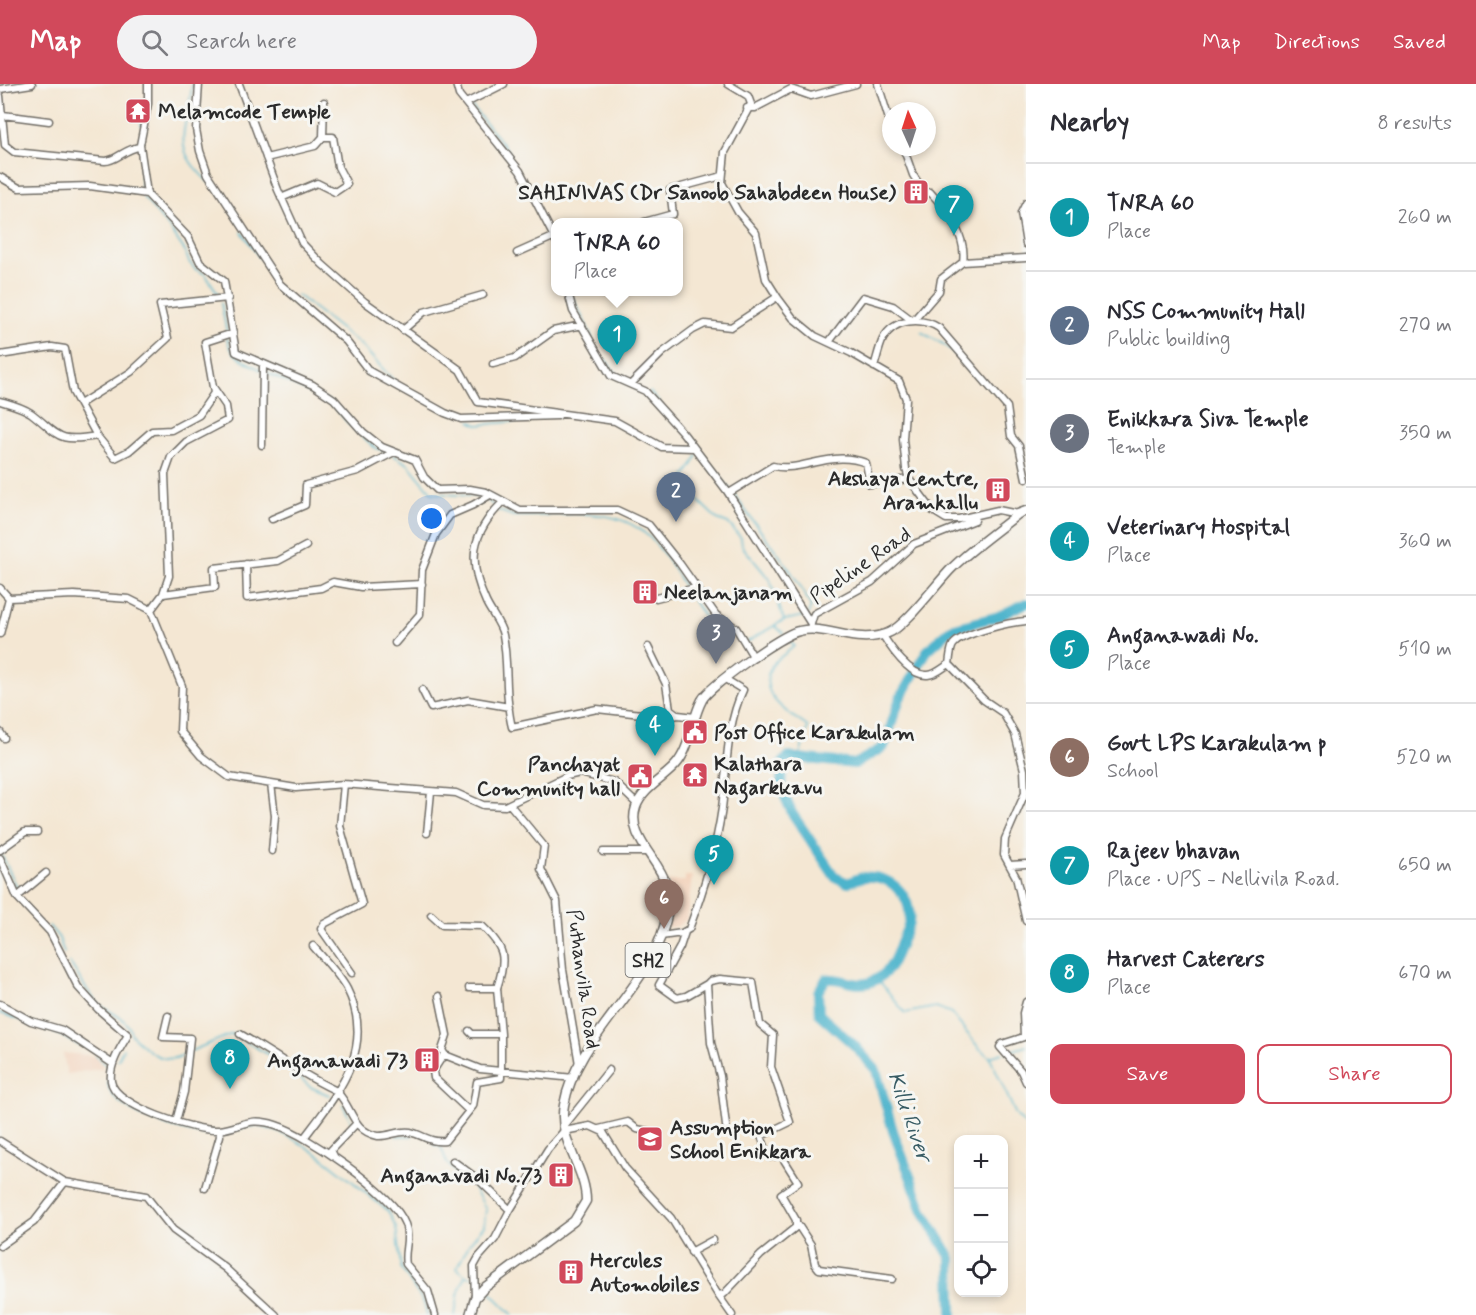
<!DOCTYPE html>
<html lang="en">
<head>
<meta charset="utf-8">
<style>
	:root { --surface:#fff; --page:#f2f2f3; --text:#2b2b33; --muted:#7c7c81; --line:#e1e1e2; --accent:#d1495b }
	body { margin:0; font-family:Mynerve,sans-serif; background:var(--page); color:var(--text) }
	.controls { position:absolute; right:18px; bottom:18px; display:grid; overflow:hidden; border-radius:12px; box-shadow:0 3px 9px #0003 }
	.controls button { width:54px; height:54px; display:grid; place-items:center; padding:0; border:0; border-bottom:2px solid var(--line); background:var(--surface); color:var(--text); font:30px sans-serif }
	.compass { position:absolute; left:882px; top:18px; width:54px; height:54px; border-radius:50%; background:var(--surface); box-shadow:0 3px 9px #0003; rotate:357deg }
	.you { position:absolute; left:432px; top:435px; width:21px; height:21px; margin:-15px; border:4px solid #fff; border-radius:50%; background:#1a73e8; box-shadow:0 0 0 9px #1a73e833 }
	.badge { display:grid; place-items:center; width:39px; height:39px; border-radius:50%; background:var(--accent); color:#fff; font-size:20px; font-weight:700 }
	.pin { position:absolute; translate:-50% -50px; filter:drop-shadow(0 2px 3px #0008) }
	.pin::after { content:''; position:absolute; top:32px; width:21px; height:18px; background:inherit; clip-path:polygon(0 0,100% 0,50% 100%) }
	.popup { position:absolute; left:551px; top:134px; width:132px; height:78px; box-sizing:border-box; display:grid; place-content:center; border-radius:12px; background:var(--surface); filter:drop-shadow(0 2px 4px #0005); font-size:20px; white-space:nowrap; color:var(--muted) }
	.popup b { font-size:22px; color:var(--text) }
	.popup::after { content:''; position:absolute; left:50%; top:100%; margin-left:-12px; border:12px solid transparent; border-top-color:var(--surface) }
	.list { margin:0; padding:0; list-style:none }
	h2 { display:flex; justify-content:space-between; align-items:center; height:78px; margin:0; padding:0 24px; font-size:26px }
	h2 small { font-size:20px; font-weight:400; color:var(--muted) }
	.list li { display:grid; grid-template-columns:39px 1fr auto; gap:18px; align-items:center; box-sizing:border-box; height:108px; padding:0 24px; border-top:2px solid var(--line) }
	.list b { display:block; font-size:22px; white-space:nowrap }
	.list p { margin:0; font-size:20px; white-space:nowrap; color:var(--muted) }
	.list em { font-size:20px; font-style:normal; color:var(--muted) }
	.actions { display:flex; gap:12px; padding:18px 24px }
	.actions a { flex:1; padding:14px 0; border:2px solid var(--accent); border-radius:12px; text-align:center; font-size:21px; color:var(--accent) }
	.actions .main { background:var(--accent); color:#fff }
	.icon { flex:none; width:33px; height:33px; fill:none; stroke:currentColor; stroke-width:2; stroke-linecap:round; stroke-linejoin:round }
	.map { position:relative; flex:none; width:1026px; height:1231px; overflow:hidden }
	header { display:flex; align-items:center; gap:36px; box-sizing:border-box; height:84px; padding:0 30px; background:var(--accent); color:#fff }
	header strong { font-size:28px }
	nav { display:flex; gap:33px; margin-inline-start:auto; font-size:21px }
	.search { width:420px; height:54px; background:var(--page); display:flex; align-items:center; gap:15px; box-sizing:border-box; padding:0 21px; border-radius:33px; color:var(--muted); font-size:22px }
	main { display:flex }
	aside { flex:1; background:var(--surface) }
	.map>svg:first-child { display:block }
	.built { fill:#f3d4be }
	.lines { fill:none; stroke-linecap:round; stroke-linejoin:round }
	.stream { stroke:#4db4cc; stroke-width:1.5 }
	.river { stroke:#4db4cc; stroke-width:10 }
	.minor-casing { stroke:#716d66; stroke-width:9 }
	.major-casing { stroke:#716d66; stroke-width:11 }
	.minor { stroke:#fff; stroke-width:6 }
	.major { stroke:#fff; stroke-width:8 }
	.labels { text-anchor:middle; stroke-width:6; stroke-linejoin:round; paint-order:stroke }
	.shield { fill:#f6f6f2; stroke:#686867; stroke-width:1.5 }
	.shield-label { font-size:20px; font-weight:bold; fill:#2b2b2b }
	.poi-label { font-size:21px; font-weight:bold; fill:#2b2b2b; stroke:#f6f6f2; text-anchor:start }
	.street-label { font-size:21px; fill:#2b2b2b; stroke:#f6f6f2 }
	.water-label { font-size:22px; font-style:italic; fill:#375b63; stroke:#f6f6f2 }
</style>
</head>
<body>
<header>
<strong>Map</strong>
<div class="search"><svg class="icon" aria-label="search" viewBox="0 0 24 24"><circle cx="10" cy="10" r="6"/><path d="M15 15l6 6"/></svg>Search here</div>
<nav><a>Map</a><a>Directions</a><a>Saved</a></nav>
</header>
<main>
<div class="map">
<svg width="1026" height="1231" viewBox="0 0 1026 1231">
	<rect width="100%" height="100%" fill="#f6f6f2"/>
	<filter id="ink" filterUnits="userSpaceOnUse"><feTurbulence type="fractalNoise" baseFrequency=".0167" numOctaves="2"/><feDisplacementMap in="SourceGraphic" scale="12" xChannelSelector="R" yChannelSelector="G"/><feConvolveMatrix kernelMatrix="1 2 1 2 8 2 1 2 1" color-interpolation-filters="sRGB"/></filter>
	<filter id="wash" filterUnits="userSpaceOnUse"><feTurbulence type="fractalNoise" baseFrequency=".008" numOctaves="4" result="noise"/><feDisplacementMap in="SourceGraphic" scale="24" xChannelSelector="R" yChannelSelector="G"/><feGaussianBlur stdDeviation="1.35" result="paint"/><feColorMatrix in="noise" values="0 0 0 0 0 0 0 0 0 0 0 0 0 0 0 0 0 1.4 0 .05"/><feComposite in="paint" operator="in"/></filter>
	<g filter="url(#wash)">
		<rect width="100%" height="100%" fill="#f4e7d3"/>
		<path class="built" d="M685 792H692L687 835 676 843H665L669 797H685Z
			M63 969 95 972 104 984 67 990Z"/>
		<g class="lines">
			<path class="stream" d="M192 0C188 47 167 62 210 99
				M470 20 509 68
				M141 42 145 21
				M140 83 142 108
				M143 113 170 145 185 167 189 178 195 185 205 190 219 211
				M242 148 260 174
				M297 211 362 262 394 297
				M573 214 592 253
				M221 219 227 249
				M921 248 943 260 967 280
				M227 254C231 273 245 277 261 286
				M605 275 618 291 624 295
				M265 288 330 318 350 341 374 363 386 368
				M650 308 660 320
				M432 318 452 328
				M470 337 478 341 530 336
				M393 371 408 380 432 409 482 413
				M697 372C693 383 684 390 682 401L717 435 728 439 741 454 742 462 770 496 784 536 747 558
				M713 384 731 407
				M734 410C759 449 792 481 811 523L808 530
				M486 415 494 422
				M497 426 513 432C568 434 622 415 660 465 670 477 677 491 685 504
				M688 508 707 537 722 538
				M785 536 804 532
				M775 542 783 549
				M788 555 794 562C787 570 774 575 770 585 758 612 789 630 808 643L799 674
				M0 768 19 807
				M49 842 59 854 64 869
				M69 878C80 893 86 909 100 921 111 929 129 935 131 949
				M877 894 905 929 936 923 951 929 979 964 990 973 1016 1031 1026 1042
				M0 929 52 947 79 961
				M131 950C146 966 163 983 185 970
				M191 967 232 950 273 973
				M1007 968 1026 962
				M96 972 109 983
				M990 973 1002 969
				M118 976 123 965
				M294 988 310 1003 329 1011
				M108 997C107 1030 192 1051 218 1052
				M343 1021 353 1041
				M222 1051C229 1048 237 1045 245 1043 288 1034 355 1102 388 1127L396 1143 401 1184 424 1219 427 1231
				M396 1052H412
				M433 1060 441 1063 447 1079 458 1091 471 1099 486 1125 484 1142 469 1160 457 1184 466 1192
				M488 1206 513 1231
				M455 1231 459 1207 466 1192 473 1193"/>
			<path class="river" d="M952 1231 951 1174 923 1127 893 1047 876 986 854 961 819 930 818 908 826 895C841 893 856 904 871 898 888 891 893 879 899 864 901 856 907 847 909 838 913 812 890 790 865 793 859 793 853 797 848 799L835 793 792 729 781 704 782 680 788 673 855 680 884 663 900 614 927 567 951 545 999 532 1026 519"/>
		</g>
	</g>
	<g filter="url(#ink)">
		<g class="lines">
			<defs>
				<path id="minor" d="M199 0 196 45 200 67 208 90 280 200 346 257 369 287 445 329 461 335 558 332
					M239 0 278 106 302 159 322 180 365 218 460 286 478 318 615 337 662 363 694 364
					M456 0 459 11 520 87 556 157
					M728 0 748 12 751 20 725 68 722 99 738 128 756 149 766 195 778 214 793 234 815 252 851 269 899 297 906 315 903 355 906 385 909 395 933 427 946 435H959L998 426 1018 430
					M878 0 891 42
					M0 5 32 0
					M0 12 5 61 14 68 105 77C117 77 125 64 140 63
					M466 19 504 0
					M747 24H755L791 5 811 12 856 0
					M3 31 49 37
					M903 63 913 91 925 109 930 108C947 126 967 153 963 178L1026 174
					M266 74 315 62 323 53 324 18
					M0 93 19 104 90 102 147 110 188 153 200 178 224 197 236 268 313 301 334 315 363 348 382 363 415 376 424 393 437 406 470 405 486 408 520 426H617L649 441 680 480 716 531 736 544 754 574
					M147 110 140 61 148 20V0
					M281 114 317 99 335 108 347 100 338 83 333 53H323
					M1026 119 1021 129 1026 160
					M644 138 673 130 670 106 722 92
					M517 169 553 153
					M568 208 573 227 611 292 645 307 683 349 727 407 811 540 810 546
					M403 246 424 228 483 211
					M829 258 863 213 893 222 913 237 939 207 941 195 963 178
					M0 271 52 263 65 265 73 308 97 352C55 359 60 351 31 329 22 323 10 320 0 317
					M493 280 515 274 553 247 582 241
					M874 283C877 274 879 263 883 255 894 234 922 233 939 244L1007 323 1011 352 1019 362 1026 395
					M631 300 662 269 693 246 705 240 731 243 777 213
					M80 320 131 288 168 254 160 221 228 214
					M97 352 115 374 129 367 152 347 171 346 199 331 214 309 205 258 233 249
					M262 361 263 280
					M729 409 773 382C802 389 830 365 866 379L870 400 909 395
					M503 418C471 449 467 477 486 518 491 529 501 540 503 551 509 581 504 613 512 643L597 625 668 633 678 631
					M272 435 305 421 306 401 358 387 394 368
					M246 480 247 514 321 504 333 498 361 503 422 500
					M0 504 9 514 74 511 129 515 151 526 182 602 180 647 201 672 229 693 296 704 344 700 391 704 456 709 483 721 505 722 567 692 580 689 614 698 637 720
					M163 510 215 503 214 484 278 477 306 462
					M656 514 695 504
					M151 526 163 510 169 492 165 390 171 373 186 358 228 336 226 322 213 303
					M811 540 814 530 872 498 914 460 975 436
					M0 550 9 514
					M882 550C890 563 910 593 928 591 935 591 943 584 949 580L984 616 1003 629 1015 650 1024 686 1025 709 1005 755 1004 771 1016 793 1026 837
					M395 559 420 530 422 486 436 450 450 431 473 421 490 411
					M648 563 666 600 670 625 678 631 695 633
					M949 580C950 575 950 566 953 561 961 549 1012 538 1026 537
					M422 606 431 624 468 616 509 623
					M0 648 4 654
					M271 700 275 732 272 767
					M344 700 340 742 362 820 324 840 321 845 352 889
					M511 722 544 762 541 785 557 817 563 886 579 980
					M427 749 431 708
					M0 766 25 748H37
					M603 768H647
					M0 774 17 813 50 848 78 903 98 925 128 951C120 964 109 981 111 997 114 1022 196 1048 219 1046 243 1043 248 1032 276 1041 308 1051 393 1109 405 1140 411 1154 403 1167 406 1180L428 1207 435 1231
					M1010 781 1026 780
					M17 813 46 789
					M431 831 442 841 482 842C505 864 507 873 497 904
					M685 848 680 863 659 901 677 914 686 912 707 900 711 959 720 992 726 1042
					M661 852 682 849 689 845C704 805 716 766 722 724 727 686 726 641 743 606L725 595
					M439 912 447 951 442 966 445 971 480 985 574 994
					M1026 918 1023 929 1024 953 1002 960 1000 963 1021 987 1026 998
					M0 920 31 937 62 946 113 980
					M168 932 163 953 190 954 184 1008 176 1037
					M469 947 472 950H501
					M240 950C273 969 304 993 339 1008
					M444 970 433 987 434 994 469 1027
					M338 1009C353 1025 352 1047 378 1052 388 1053 399 1046 410 1048 423 1051 431 1059 445 1057L473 1022 477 998 501 994V950L497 904H469
					M564 1042 609 986
					M599 1045 628 1038 637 1045 656 1049
					M304 1054C338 1009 377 964 347 905 339 890 324 875 313 862
					M0 1057 65 1098 146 1112 173 1146 225 1184 276 1231
					M334 1072 331 1066 355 1041
					M453 1077 479 1096 510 1126
					M205 1104 220 1052 219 1046
					M798 1141 811 1161 815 1180 819 1185 892 1195
					M0 1162 34 1138 65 1098
					M691 1168 713 1156
					M718 1211 732 1231
					M475 1214 474 1182 479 1173 495 1155 510 1126 548 1065 564 1047 590 1042 603 1048 625 1084 671 1134 718 1211 724 1210 761 1171 796 1143V1136L781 1110 798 1098 781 1071 769 1073 761 1052 790 1038 771 983 773 951 760 940 753 898 720 895 710 897 707 900"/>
				<path id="major" d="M470 1231 475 1214 484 1204 574 1137 586 1117C586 1084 557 1056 564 1021 576 955 646 907 664 843 668 830 670 814 666 800 659 775 626 752 636 723 643 703 667 693 678 678 691 661 692 634 702 616 709 602 783 550 799 547 828 540 855 562 888 549 905 543 937 499 951 485 971 465 996 448 1018 430L1026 427"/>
			</defs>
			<use href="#minor" class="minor-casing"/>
			<use href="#major" class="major-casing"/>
			<use href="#minor" class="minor"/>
			<use href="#major" class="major"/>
		</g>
	</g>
	<defs>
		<symbol id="temple-square" viewBox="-11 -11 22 22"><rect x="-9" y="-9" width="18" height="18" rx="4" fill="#d1495b" stroke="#f6f6f2"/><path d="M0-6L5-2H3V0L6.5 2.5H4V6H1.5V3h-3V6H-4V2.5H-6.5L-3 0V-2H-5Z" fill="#fff"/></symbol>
		<symbol id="building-square" viewBox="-11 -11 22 22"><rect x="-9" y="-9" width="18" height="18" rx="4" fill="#d1495b" stroke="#f6f6f2"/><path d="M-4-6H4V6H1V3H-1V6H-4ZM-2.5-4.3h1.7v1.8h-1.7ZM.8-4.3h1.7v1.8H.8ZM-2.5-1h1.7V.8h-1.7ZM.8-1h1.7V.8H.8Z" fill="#fff"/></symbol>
		<symbol id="civic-square" viewBox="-11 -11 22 22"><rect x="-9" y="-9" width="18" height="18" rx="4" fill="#d1495b" stroke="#f6f6f2"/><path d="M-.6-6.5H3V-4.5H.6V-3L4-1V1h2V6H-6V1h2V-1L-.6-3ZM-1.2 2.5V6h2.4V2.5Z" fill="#fff"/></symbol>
		<symbol id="school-square" viewBox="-11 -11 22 22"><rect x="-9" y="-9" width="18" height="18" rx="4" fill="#d1495b" stroke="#f6f6f2"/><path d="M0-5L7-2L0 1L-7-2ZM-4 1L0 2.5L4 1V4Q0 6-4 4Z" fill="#fff"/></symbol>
	</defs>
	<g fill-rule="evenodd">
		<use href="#temple-square" x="123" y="12" width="30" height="30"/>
		<use href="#building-square" x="901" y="93" width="30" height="30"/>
		<use href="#building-square" x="983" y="391" width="30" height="30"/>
		<use href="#building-square" x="630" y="493" width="30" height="30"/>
		<use href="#civic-square" x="680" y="633" width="30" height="30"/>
		<use href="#temple-square" x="680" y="676" width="30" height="30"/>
		<use href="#civic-square" x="625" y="677" width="30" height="30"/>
		<use href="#building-square" x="412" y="961" width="30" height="30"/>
		<use href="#school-square" x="635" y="1040" width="30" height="30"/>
		<use href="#building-square" x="546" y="1076" width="30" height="30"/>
		<use href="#building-square" x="556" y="1173" width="30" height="30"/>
	</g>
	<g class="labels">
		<rect class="shield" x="625.5" y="859" width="45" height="34" rx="4.5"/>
		<g class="shield-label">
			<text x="648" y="883">SH2</text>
		</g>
		<g class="poi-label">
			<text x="158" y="34">Melamcode Temple</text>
			<text x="896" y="115" text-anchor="end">SAHINIVAS (Dr Sanoob Sahabdeen House)</text>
			<text x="978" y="401" text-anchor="end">Akshaya Centre,<tspan x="978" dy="24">Aramkallu</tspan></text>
			<text x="664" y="515">Neelanjanam</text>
			<text x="714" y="655">Post Office Karakulam</text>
			<text x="714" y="686">Kalathara<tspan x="714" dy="24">Nagarkkavu</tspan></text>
			<text x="620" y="687" text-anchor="end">Panchayat<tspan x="620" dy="24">Community hall</tspan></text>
			<text x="408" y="983" text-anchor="end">Anganawadi 73</text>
			<text x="670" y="1050">Assumption<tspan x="670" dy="24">School Enikkara</tspan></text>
			<text x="542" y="1098" text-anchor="end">Anganavadi No.73</text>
			<text x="590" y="1183">Hercules<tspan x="590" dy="24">Automobiles</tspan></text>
		</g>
		<g class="street-label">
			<text transform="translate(860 481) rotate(-35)" y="7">Pipeline Road</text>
			<text transform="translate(584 895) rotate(82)" y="7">Puthanvila Road</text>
		</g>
		<g class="water-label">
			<text transform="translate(911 1032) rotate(71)" y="8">Killi River</text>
		</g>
	</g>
</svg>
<div class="controls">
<button>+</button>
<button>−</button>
<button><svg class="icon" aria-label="locate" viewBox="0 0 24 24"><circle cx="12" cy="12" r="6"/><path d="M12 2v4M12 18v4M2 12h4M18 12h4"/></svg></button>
</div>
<svg class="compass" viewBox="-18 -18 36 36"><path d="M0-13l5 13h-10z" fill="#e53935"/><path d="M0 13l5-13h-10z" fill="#7c7c81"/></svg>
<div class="you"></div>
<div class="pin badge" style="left:617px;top:281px;background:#0f9aa8">1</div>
<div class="popup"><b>TNRA 60</b>Place</div>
<div class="pin badge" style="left:676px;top:438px;background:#5c6f8a">2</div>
<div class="pin badge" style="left:716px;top:580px;background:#6b7280">3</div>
<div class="pin badge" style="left:655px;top:672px;background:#0f9aa8">4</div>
<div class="pin badge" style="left:714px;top:801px;background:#0f9aa8">5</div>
<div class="pin badge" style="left:664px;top:845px;background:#8d6e63">6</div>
<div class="pin badge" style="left:954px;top:151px;background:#0f9aa8">7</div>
<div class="pin badge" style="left:230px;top:1005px;background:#0f9aa8">8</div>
</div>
<aside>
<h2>Nearby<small>8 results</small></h2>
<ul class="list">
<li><span class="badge" style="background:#0f9aa8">1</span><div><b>TNRA 60</b><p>Place</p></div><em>260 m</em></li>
<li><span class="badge" style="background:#5c6f8a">2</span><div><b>NSS Community Hall</b><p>Public building</p></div><em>270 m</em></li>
<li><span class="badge" style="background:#6b7280">3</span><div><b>Enikkara Siva Temple</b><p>Temple</p></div><em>350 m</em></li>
<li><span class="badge" style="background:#0f9aa8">4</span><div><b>Veterinary Hospital</b><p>Place</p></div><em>360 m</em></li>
<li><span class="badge" style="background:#0f9aa8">5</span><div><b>Anganawadi No.</b><p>Place</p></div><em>510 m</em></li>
<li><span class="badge" style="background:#8d6e63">6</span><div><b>Govt LPS Karakulam p</b><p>School</p></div><em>520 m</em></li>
<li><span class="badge" style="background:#0f9aa8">7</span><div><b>Rajeev bhavan</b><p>Place · UPS - Nellivila Road.</p></div><em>650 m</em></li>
<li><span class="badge" style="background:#0f9aa8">8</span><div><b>Harvest Caterers</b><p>Place</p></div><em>670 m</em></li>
</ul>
<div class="actions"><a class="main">Save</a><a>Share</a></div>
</aside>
</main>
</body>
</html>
